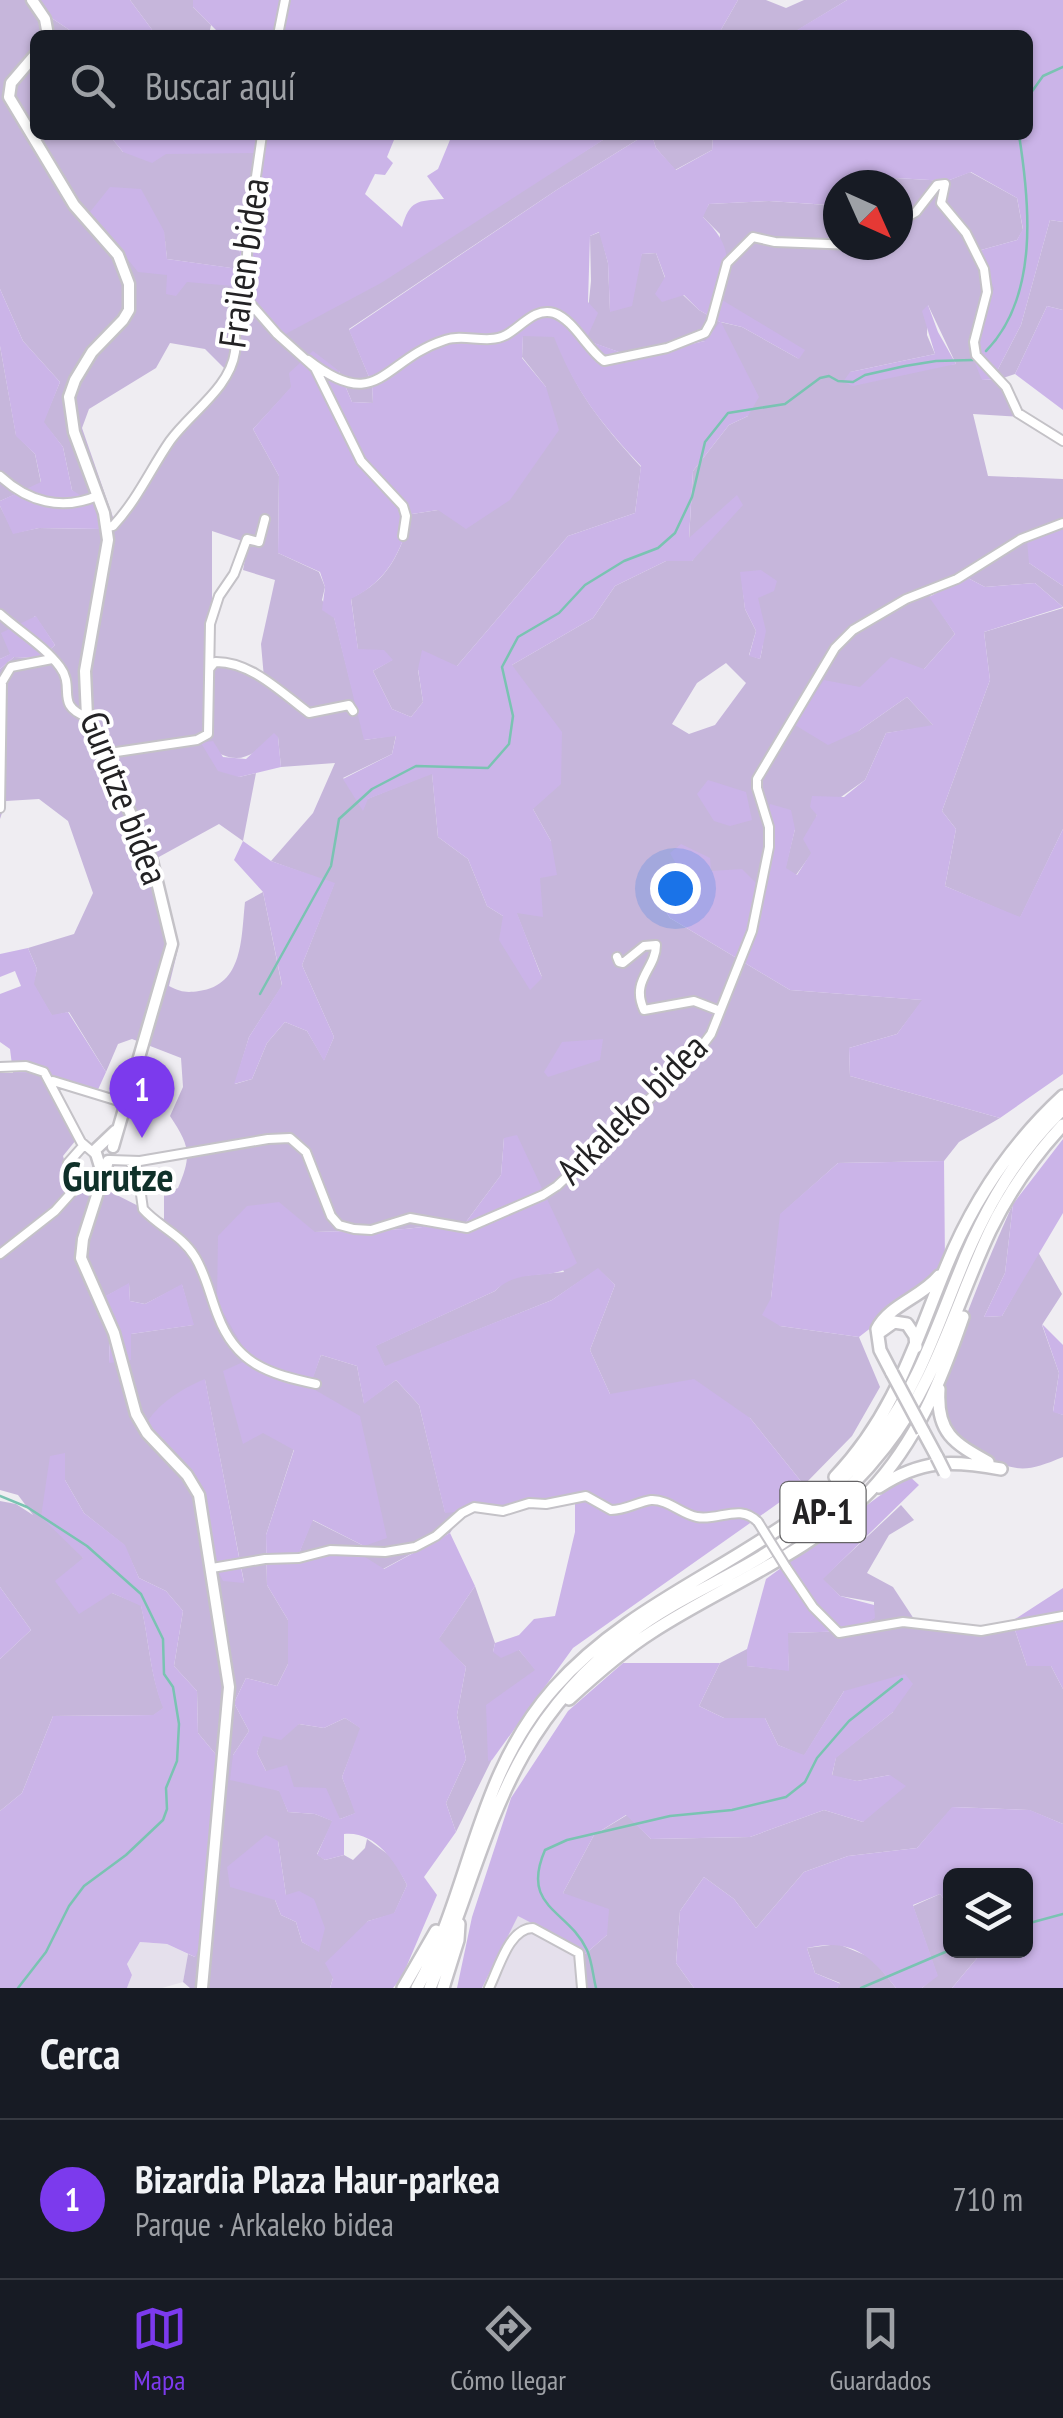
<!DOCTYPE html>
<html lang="es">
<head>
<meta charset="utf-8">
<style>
	:root { --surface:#171b24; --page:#20242c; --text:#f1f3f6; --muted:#9ea1a6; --line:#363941; --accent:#7c3aed }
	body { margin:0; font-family:"PT Sans Narrow",sans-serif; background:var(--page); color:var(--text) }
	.controls { position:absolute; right:30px; bottom:30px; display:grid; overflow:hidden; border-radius:15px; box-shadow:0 2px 8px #0004 }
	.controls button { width:90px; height:90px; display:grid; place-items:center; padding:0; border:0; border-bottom:2px solid var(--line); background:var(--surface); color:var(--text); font:50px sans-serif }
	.compass { position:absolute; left:823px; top:170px; width:90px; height:90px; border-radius:50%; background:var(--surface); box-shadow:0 2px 8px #0004; rotate:135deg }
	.you { position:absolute; left:675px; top:888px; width:35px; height:35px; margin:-25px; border:8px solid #fff; border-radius:50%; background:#1a73e8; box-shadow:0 0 0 15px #1a73e833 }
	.badge { display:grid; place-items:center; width:65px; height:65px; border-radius:50%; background:var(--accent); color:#fff; font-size:32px; font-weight:700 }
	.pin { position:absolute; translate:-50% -82px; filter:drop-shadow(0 2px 5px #0008) }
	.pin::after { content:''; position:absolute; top:52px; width:35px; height:30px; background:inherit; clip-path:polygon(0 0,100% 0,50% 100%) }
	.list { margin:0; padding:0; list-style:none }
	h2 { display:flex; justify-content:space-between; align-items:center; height:130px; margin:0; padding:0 40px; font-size:42px }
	h2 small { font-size:32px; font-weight:400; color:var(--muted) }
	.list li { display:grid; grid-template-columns:65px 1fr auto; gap:30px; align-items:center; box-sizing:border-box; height:160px; padding:0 40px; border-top:2px solid var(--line) }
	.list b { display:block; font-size:38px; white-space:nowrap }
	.list p { margin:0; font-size:32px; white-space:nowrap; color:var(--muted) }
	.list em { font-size:32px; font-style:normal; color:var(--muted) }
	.icon { flex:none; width:55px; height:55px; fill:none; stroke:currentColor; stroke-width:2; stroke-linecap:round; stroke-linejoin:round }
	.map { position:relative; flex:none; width:1063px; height:1988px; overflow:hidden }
	.search { position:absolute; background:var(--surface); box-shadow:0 2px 8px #0004; left:30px; right:30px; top:30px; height:110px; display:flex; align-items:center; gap:25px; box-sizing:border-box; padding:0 35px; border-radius:15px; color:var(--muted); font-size:38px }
	.sheet { height:290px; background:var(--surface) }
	nav { display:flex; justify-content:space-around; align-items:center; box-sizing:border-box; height:140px; border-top:2px solid var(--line); background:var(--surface); font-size:28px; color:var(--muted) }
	nav a { display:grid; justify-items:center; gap:5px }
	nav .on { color:var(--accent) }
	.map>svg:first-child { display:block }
	.built { fill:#e5e0ec }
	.green { fill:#c6b6db; fill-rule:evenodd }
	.forest { fill:#cbb4e8; fill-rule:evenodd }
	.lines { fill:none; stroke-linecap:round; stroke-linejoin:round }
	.stream { stroke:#7ac3b2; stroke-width:2.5 }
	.minor-casing { stroke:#c4c2c7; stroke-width:12 }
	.major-casing { stroke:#c4c2c7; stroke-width:15 }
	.highway-casing { stroke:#c4c2c7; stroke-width:16 }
	.minor { stroke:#fff; stroke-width:8 }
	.major { stroke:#fff; stroke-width:10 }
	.highway { stroke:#fff; stroke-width:11 }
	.minor-bridge-casing { stroke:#c4c2c7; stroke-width:12; stroke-linecap:butt }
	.highway-bridge-casing { stroke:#c4c2c7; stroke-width:16; stroke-linecap:butt }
	.minor-bridge { stroke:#fff; stroke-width:8 }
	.highway-bridge { stroke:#fff; stroke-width:11 }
	.labels { text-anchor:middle; stroke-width:8; stroke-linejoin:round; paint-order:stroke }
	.shield { fill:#fff; stroke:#656466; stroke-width:2.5 }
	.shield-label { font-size:35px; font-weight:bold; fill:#232224 }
	.street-label { font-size:38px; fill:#232224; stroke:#fff }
	.neighbourhood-label { font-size:40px; font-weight:bold; fill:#0f3029; stroke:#fff }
</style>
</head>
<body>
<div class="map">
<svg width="1063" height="1988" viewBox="0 0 1063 1988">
	<rect width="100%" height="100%" fill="#efedf2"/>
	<path class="built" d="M518 1915 574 1945 584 1955 585 1988H482Z
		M140 1942 167 1944 188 1954 183 1982 162 1988H127L132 1975 127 1964Z"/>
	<path class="green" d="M0 0H33L41 11 77 35H35V135H109L123 152 259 153 239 247 247 294 543 177 611 135H645L558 189 349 329 372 384 373 403 352 402 339 371 292 387 253 429 279 476 278 553 319 572 325 587 322 600 334 617 365 740 396 735 392 754 343 778 367 799 432 773 438 837 468 859 487 906 503 916 542 977 516 912 540 878 551 841 533 809 512 665 593 618 615 586 666 561H692L737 496 689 540 693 471 729 425 748 416 705 341 633 357 585 340 591 281 590 236 600 232 608 263 610 311 642 254 656 253 665 278 699 310 720 322 742 327 799 359 717 297 720 234 702 216 709 204 769 201 828 205 838 201V245H898V185H878L895 178 947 181 970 172 1017 198 1023 230 1017 240 981 250 995 289 983 321 982 380 1000 379 997 371 1021 325 1050 220 1063 222V310L1047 306 1015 374 1000 379 1021 417 973 414 988 476 1063 479V526L1029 563 1063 586V607L1035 583 985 587 966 577 930 596 955 634 924 669 857 732 907 697 934 726 886 733 865 780 817 814 812 853 796 875 785 869 795 829 764 866 759 885 684 878 661 903 670 918 790 990 923 1000 897 1034 849 1048 850 1076 1000 1118 959 1142 944 1161 838 1163 781 1214 771 1298 780 1326 859 1337 880 1387 852 1436 804 1485 750 1418 610 1394 590 1350 615 1285 598 1269 552 1300 385 1367 375 1346 495 1291 509 1277 564 1272 504 1138 501 1175 466 1222 405 1229 315 1232 251 1360 243 1443 263 1432 294 1449 266 1535 267 1585 288 1620V1664L277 1686 246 1678 234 1703 249 1731 233 1755 259 1784 280 1791 288 1812 315 1814 333 1821 317 1854 325 1860 344 1855 353 1860 365 1848 367 1839 393 1858 407 1885 394 1914 368 1921 333 1978 330 1988H190L183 1982 188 1954 195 1957 218 1757 198 1733 197 1691 174 1666 183 1611 166 1591 139 1578 124 1545 84 1513 65 1480V1454L50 1457 83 1558 112 1593 141 1605C149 1640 150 1676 164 1708L154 1715 53 1716 22 1793 0 1811V1659L31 1630 0 1587V1501L16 1504 33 1515 18 1495 0 1490V1073H44L76 1140 63 1156 73 1189 93 1197 103 1188 164 1219V1194L178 1188C192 1155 190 1146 170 1116L183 1087 181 1058 132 1039 118 1044 106 1072 69 1012 52 1016 33 984 37 969 28 948 74 934 93 893 68 821 39 799 6 801 0 819V669L14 657 41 658 55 645 35 616 11 654 0 659V506L14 533 39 528 99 529 72 490 63 447 43 422 60 382 23 341 0 289ZM164 231 167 259 231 268 183 281 168 275ZM928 305 956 364 850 372 935 354 927 335ZM170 343 205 349 226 370 205 403 176 433 135 500 114 520 82 428 89 409 156 368ZM212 531 248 543 243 570 275 580 261 644 264 678 212 658ZM741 572C759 601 769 625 760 659L749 655 756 631 745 609ZM726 663 746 683 715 725 689 734 672 724 697 683ZM278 737 281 767 335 763 313 813 271 861 334 884 302 965 334 1037 324 1060 307 1031 285 1022 267 1043 252 1079 235 1084 249 1037 282 986 263 892 245 902C241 937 244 985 199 991 186 993 181 992 169 986L178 949 157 858 219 824 243 841 256 773 239 777 202 743C238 768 245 759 278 737ZM129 1284 130 1301 145 1304 182 1285 193 1325 131 1334 109 1362 110 1330 95 1302ZM205 1380 244 1582 197 1490ZM278 1841 286 1895 319 1951 302 1942 296 1922 281 1915 275 1900Z
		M130 0H193V7L211 25 209 35H156Z
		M738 0H766L786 8 804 0H847L793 33 794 35H718Z
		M652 135H713L712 150 675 170 656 148Z
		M523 335 555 336C576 393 601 423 641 467L635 513 568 536 457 666 418 670 423 702 411 717 392 709 373 671 392 660 358 650 351 598C389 581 400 552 412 514L438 510 546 387 522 357Z
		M0 346 16 435 35 454 41 483 0 501Z
		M1063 608V829L1020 918 945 886 956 829 942 811 990 680 984 632Z
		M1013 1204 1005 1273 984 1317 1002 1316 1038 1252 1062 1294 1042 1325 1059 1373 1053 1411 1063 1415V1457C1027 1472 1017 1473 982 1455 965 1446 946 1432 943 1410 938 1372 995 1244 1013 1204Z
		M321 1355 357 1366 364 1403 396 1380 419 1405 445 1512 464 1511 450 1533 383 1569 296 1561 312 1520 364 1546 309 1387Z
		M901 1505 914 1520 889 1535 867 1573 893 1587 914 1619 978 1636 1012 1621 1027 1666H1051L1063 1689V1824L1029 1810 953 1807 917 1848 848 1856 804 1872 756 1928 734 1899 704 1877 680 1911 676 1963 694 1988H585L584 1955 607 1935 563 1893 594 1835 627 1815 651 1839 750 1837 824 1810 863 1822 890 1775 857 1781 832 1776 836 1757 893 1712 844 1691 804 1756 778 1745 765 1718H724L699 1706 720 1663 747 1649V1666L789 1670 787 1633 852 1631 874 1618V1602L840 1596 822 1579Z
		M475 1586 495 1643 493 1652 519 1650 536 1670 456 1832 446 1803 466 1759 457 1715 466 1667 438 1640Z
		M345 1718 361 1728 342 1777 356 1813 340 1819 266 1771 257 1753 262 1736 299 1724 324 1728Z
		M940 1894 950 1907V1950L983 1951 952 1988H922L937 1975 913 1906Z
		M838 1944 872 1958 896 1988H837L840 1983 815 1973 807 1948Z"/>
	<path class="forest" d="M33 0H130L156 35H77L41 11Z
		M193 0H738L718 35H221L193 7Z
		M847 0H1063V222L1050 220 1021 325 997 371 1000 379 982 380 974 361 983 321 994 289 981 250 1017 240 1023 229 1017 198 971 172 947 181 895 178 878 185H838V201L829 205 769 201 709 204 703 217C731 245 732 261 717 297L805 350 799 359 742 327 721 322 759 397 748 416 729 425 693 471 689 538 737 495 743 505 692 561H666L615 586 593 618 512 665 562 732 561 784 533 809 551 841 557 875 540 878 543 917 517 913 542 978 530 990 499 940 503 916 487 906 468 859 438 837 432 774 368 799 363 811 343 779 392 754 396 736 364 740 334 618 322 610 325 587 320 572 278 553 279 476 253 429 291 387 289 373 313 351 339 371 352 402 373 403 372 384 349 330 558 189 645 135H652L656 148 676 170 712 150 713 135H1028V35L792 33ZM599 232 608 263 610 312 632 306 642 254 656 253 665 277 655 294 662 302 684 295 699 310 720 322 705 341 633 357 586 340 598 313 588 302 590 236ZM523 336 554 337C576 393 601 423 641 466L635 513 568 536 457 666 422 650 418 669 423 702 411 717 392 709 373 671 393 660 384 650 358 649 351 599C389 580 400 552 412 514L438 510 466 529 510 500 559 430 546 387 522 358Z
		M109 135H396L387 157 393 163 385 175 375 174 365 194 402 227C410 200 417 201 444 199L427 176 438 169 452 135H611L381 283 278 338 247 294 239 247 259 153 166 154 152 163 123 152Z
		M110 187 141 189 164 231 167 259 232 268 235 278 233 286 187 282 176 296 166 294 167 275 138 272 90 212Z
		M0 289 23 341 60 382 44 422 63 447 72 490 103 510 100 529 39 528 13 534 0 506V501L41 482 35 454 16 436 0 346Z
		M928 305 938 332 956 364 853 386 843 382 850 372 935 354 922 311Z
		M1047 306 1063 310V410L1015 374Z
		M1063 526V586L1029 563 1027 540Z
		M761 570 777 581 774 591 758 598 766 631 760 659 749 656 756 631 745 609 740 572Z
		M966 577 985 587 1035 583 1063 607 984 632 990 680 942 811 956 829 945 886 1020 917 1063 829V1074L1000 1118 850 1076 849 1048 897 1034 922 1000 790 990 670 918 661 903 684 878 670 853 681 844 710 858 711 871 742 869 758 885 764 866 770 804 791 810 795 829 786 868 797 875 811 853 803 839 817 815 810 807 812 796 844 797 865 780 886 733 933 725 907 697 857 732 828 745 795 725 824 680 860 687 891 657 924 669 955 634 929 597Z
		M36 616 55 645 41 658 14 657 0 669V659L10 654 1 633Z
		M274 733 278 737 281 767 239 777 218 771 201 743 213 741 223 757 246 759Z
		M708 780 746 792 752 820 730 826 714 821 697 794Z
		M243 841 271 861 335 883 302 965 334 1037 324 1061 307 1031 285 1022 267 1043 252 1079 234 1084 249 1037 282 985 263 892 234 860Z
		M28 948 37 969 34 984 52 1015 68 1012 106 1072 96 1094 63 1080 54 1090 44 1073H13L10 1049 0 1042V994L21 986 15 971 0 977V954Z
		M603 1039 600 1060 548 1077 544 1072 562 1042Z
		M517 1135 577 1263C548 1284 522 1265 495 1291L376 1346 385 1366 552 1300 598 1268 615 1285 590 1350 610 1394 694 1379 750 1418 804 1485 573 1648 492 1760 488 1761 486 1705 535 1670 519 1650 501 1658 493 1652 495 1643 519 1635 534 1619 555 1616 575 1532V1500L445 1513 419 1405 396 1380 364 1404 357 1366 321 1355 310 1387 360 1416 387 1538 364 1546 313 1520 296 1561 357 1552 384 1569 450 1533 475 1586 439 1639 466 1667 457 1715 466 1759 446 1803 456 1832 424 1877 437 1895 402 1977 393 1988H330L333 1978 325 1963 368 1921 394 1913 407 1885C394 1860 375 1831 344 1834V1855L325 1860 317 1855 332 1821 315 1814 288 1812 279 1791 230 1780 233 1755 249 1731 234 1703 246 1678 277 1686 288 1664V1620L267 1585 266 1535 294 1450 263 1433 243 1444 223 1371 250 1359 217 1302 218 1236 247 1206 279 1202 315 1232 405 1229 466 1222 501 1175 504 1138ZM345 1718 360 1728 342 1777 355 1813 340 1819 326 1788 294 1787 287 1765 266 1771 257 1753 263 1736 281 1740 299 1724 324 1728Z
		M1063 1139V1213L1002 1316 984 1317 1005 1273 1013 1204Z
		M944 1161 945 1262 930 1282 859 1337 780 1326 762 1315 771 1298 780 1214 838 1163Z
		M129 1283 130 1301 145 1304 182 1284 194 1325 131 1334V1360L109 1363 110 1330 95 1302Z
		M1042 1324 1063 1345V1415L1053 1412 1059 1373Z
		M205 1379 244 1583 223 1581 205 1545 197 1490 143 1432C150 1408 182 1388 205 1379Z
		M65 1453V1480L84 1513 125 1545 139 1578 166 1591 183 1611 174 1666 197 1691 198 1733 218 1757 217 1814 206 1933 195 1957 167 1944 140 1942 127 1964 132 1975 127 1988H0V1811L22 1793 53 1716 153 1715 163 1708C150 1676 149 1640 141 1606L112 1593 79 1614 55 1581 83 1558 41 1517 50 1456Z
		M908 1475 919 1485 823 1579 840 1596 874 1605 875 1618 852 1631 788 1633 789 1671 747 1666V1649L766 1579Z
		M0 1587 31 1630 0 1659Z
		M1063 1588V1689L1051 1666H1027L1012 1621Z
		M623 1663H720L699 1706 724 1718H765L778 1745 804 1755 844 1691 905 1674 913 1684 893 1712 836 1758 832 1775 857 1781 890 1775 906 1786 863 1822 824 1810 750 1837 651 1839 626 1815 594 1835 563 1893 609 1909 607 1935 584 1955 574 1945 518 1916 482 1988H457L472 1917 511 1798 568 1711Z
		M952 1807 1030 1810 1063 1824V1988H952L983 1951 1026 1950V1876H950V1907L940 1894 913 1905 938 1976 922 1988H896C869 1954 852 1938 807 1948L815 1973 841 1984 837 1988H694L676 1963 680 1911 704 1877 734 1899 756 1928 804 1872 848 1856 917 1848Z
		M266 1835 278 1841 286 1895 299 1891 314 1899 325 1928 319 1952 302 1942 296 1922 281 1915 275 1900 230 1887 227 1867Z"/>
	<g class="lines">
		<path class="stream" d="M1028 97 1043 76 1063 67
			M986 351C1039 297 1030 204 1019 135
			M260 994 331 866 339 819 372 789 416 766 488 768 509 744 513 716 502 667 518 637 559 613 585 585 624 561 658 548 675 533 692 497 705 442 728 413 785 404 820 378 829 376 838 381 853 382 865 375 905 366 936 361 973 360
			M0 1496 27 1507 87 1546 141 1594 163 1639 164 1674 173 1687 179 1724 177 1761 166 1788 167 1809 163 1820 126 1855 84 1886 69 1906 46 1952 18 1988
			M1026 1924 1063 1914
			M596 1988C593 1976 592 1961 587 1950 568 1909 520 1908 545 1850L567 1840 670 1816 732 1810 786 1797 805 1782 817 1758 849 1721 902 1679
			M861 1988 950 1950"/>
		<defs>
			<path id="minor" d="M278 35 285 0
				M898 222 916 212 937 185 945 184 941 203 966 233 984 269 987 292 974 342 976 355 1006 387 1018 413 1063 441
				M242 294 277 334 315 368 361 461 403 506 406 516 403 536
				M308 360C379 415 382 360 445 340 464 333 487 345 506 335 521 327 535 307 554 313 574 320 587 349 604 361L667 348 705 333 711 322 727 263 753 237 775 242 854 245
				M0 476C28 502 62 511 97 496
				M107 527 113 526C138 499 150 470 170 441 190 413 230 388 235 352 237 337 232 320 234 305L242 294 246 279 248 232 262 135
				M0 614C19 631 44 646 60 667 76 688 54 705 87 717
				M210 668 215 662C251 661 283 694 309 713L349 705 353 711
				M103 754 197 740 208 734 210 624 219 596 234 574 247 539 259 542 265 519
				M0 808 2 682 11 667 52 659
				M617 957 619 962 623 963 644 946 656 945C656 969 630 980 644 1010L694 1001 720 1011
				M0 1067 26 1066 44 1072 81 1142 95 1154
				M53 1081 125 1103
				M110 1160 140 1161 268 1139 290 1138 306 1152 331 1216 339 1225 354 1229 371 1230 410 1218 467 1228 543 1195 557 1186 693 1058 711 1034 752 931 769 847V827L757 788V779L835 648 853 630 906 599 957 579 1021 539 1063 523
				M129 1161 138 1173 143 1209C159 1227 182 1235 195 1257 206 1275 210 1296 218 1316 236 1364 269 1374 316 1384
				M0 1254 55 1211 82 1181 68 1163 84 1145
				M786 1567 813 1607 839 1633 903 1622 981 1631 1063 1616
				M212 1568 265 1559 299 1558 330 1550 385 1552 415 1547 436 1536 462 1513 474 1507 503 1511 529 1503 546 1504 586 1496 611 1510C626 1510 637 1502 651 1500 668 1499 681 1514 697 1517 719 1521 740 1503 758 1522
				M489 1988C499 1968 509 1928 533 1928L579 1953 582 1988"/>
			<path id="major" d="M32 0 45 19 48 35
				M35 55 11 83 9 97 74 205 118 255 129 284V310L123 320 92 352 75 380 69 397 74 432 104 513 108 540 85 671 87 717 152 861 172 944 113 1147
				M108 1161 83 1239 81 1258 114 1333 136 1414 147 1433 187 1475 199 1495 229 1687 202 1988
				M102 1173 95 1150 115 1131"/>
			<path id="highway" d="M880 1332 894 1322 907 1324 915 1336 916 1347
				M892 1373 880 1350 877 1329C889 1305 922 1297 939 1276
				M939 1389C936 1433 954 1443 988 1462
				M923 1431 937 1457
				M835 1477C895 1414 914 1345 946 1267 972 1203 1012 1143 1063 1096
				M879 1487C922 1459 952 1460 1001 1469
				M569 1699C595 1675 622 1651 652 1632 724 1585 810 1554 870 1491 917 1441 941 1381 963 1317
				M403 1988 436 1931
				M417 1988C472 1889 475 1777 554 1688 650 1580 792 1554 880 1436 917 1387 936 1329 959 1273 983 1212 1015 1155 1063 1109
				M430 1988C489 1847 499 1732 631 1633 671 1602 718 1583 761 1557 809 1527 850 1492 885 1447 936 1383 956 1303 990 1231 1009 1192 1034 1156 1063 1125
				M443 1988 458 1940 459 1924"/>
		</defs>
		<use href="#minor" class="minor-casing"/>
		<use href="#major" class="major-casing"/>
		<use href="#highway" class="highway-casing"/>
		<use href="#minor" class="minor"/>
		<use href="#major" class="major"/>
		<use href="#highway" class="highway"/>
		<defs>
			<path id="minor-bridge" d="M758 1522 786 1567"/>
			<path id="highway-bridge" d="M892 1373 923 1431
				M937 1457 945 1473"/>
		</defs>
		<use href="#minor-bridge" class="minor-bridge-casing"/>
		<use href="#highway-bridge" class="highway-bridge-casing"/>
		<use href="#minor-bridge" class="minor-bridge"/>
		<use href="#highway-bridge" class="highway-bridge"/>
	</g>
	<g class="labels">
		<rect class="shield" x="780.5" y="1482" width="85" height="60" rx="8"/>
		<g class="shield-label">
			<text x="823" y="1524">AP-1</text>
		</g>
		<g class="street-label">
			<text transform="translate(244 263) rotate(-82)" y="13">Frailen bidea</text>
			<text transform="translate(124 798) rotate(69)" y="13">Gurutze bidea</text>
			<text transform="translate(632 1109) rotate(-45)" y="13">Arkaleko bidea</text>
		</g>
		<g class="neighbourhood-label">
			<text x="118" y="1191">Gurutze</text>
		</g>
	</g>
</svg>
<div class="controls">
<button><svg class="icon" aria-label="layers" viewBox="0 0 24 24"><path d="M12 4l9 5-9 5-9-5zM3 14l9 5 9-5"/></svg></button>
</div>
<svg class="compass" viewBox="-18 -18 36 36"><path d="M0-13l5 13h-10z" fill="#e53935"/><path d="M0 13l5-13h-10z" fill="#9ea1a6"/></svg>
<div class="you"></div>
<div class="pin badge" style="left:142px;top:1138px">1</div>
<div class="search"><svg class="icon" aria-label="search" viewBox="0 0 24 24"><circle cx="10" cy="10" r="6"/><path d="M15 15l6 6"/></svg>Buscar aquí</div>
</div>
<section class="sheet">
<h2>Cerca<small></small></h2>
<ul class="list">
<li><span class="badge">1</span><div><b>Bizardia Plaza Haur-parkea</b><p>Parque · Arkaleko bidea</p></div><em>710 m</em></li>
</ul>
</section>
<nav>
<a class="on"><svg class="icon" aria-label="map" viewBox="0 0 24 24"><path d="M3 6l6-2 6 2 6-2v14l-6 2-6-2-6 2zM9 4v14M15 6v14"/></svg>Mapa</a>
<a><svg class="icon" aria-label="directions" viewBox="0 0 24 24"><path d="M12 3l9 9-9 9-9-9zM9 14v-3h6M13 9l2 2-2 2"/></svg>Cómo llegar</a>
<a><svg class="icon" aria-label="saved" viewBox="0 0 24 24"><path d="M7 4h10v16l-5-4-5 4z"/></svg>Guardados</a>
</nav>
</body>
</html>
